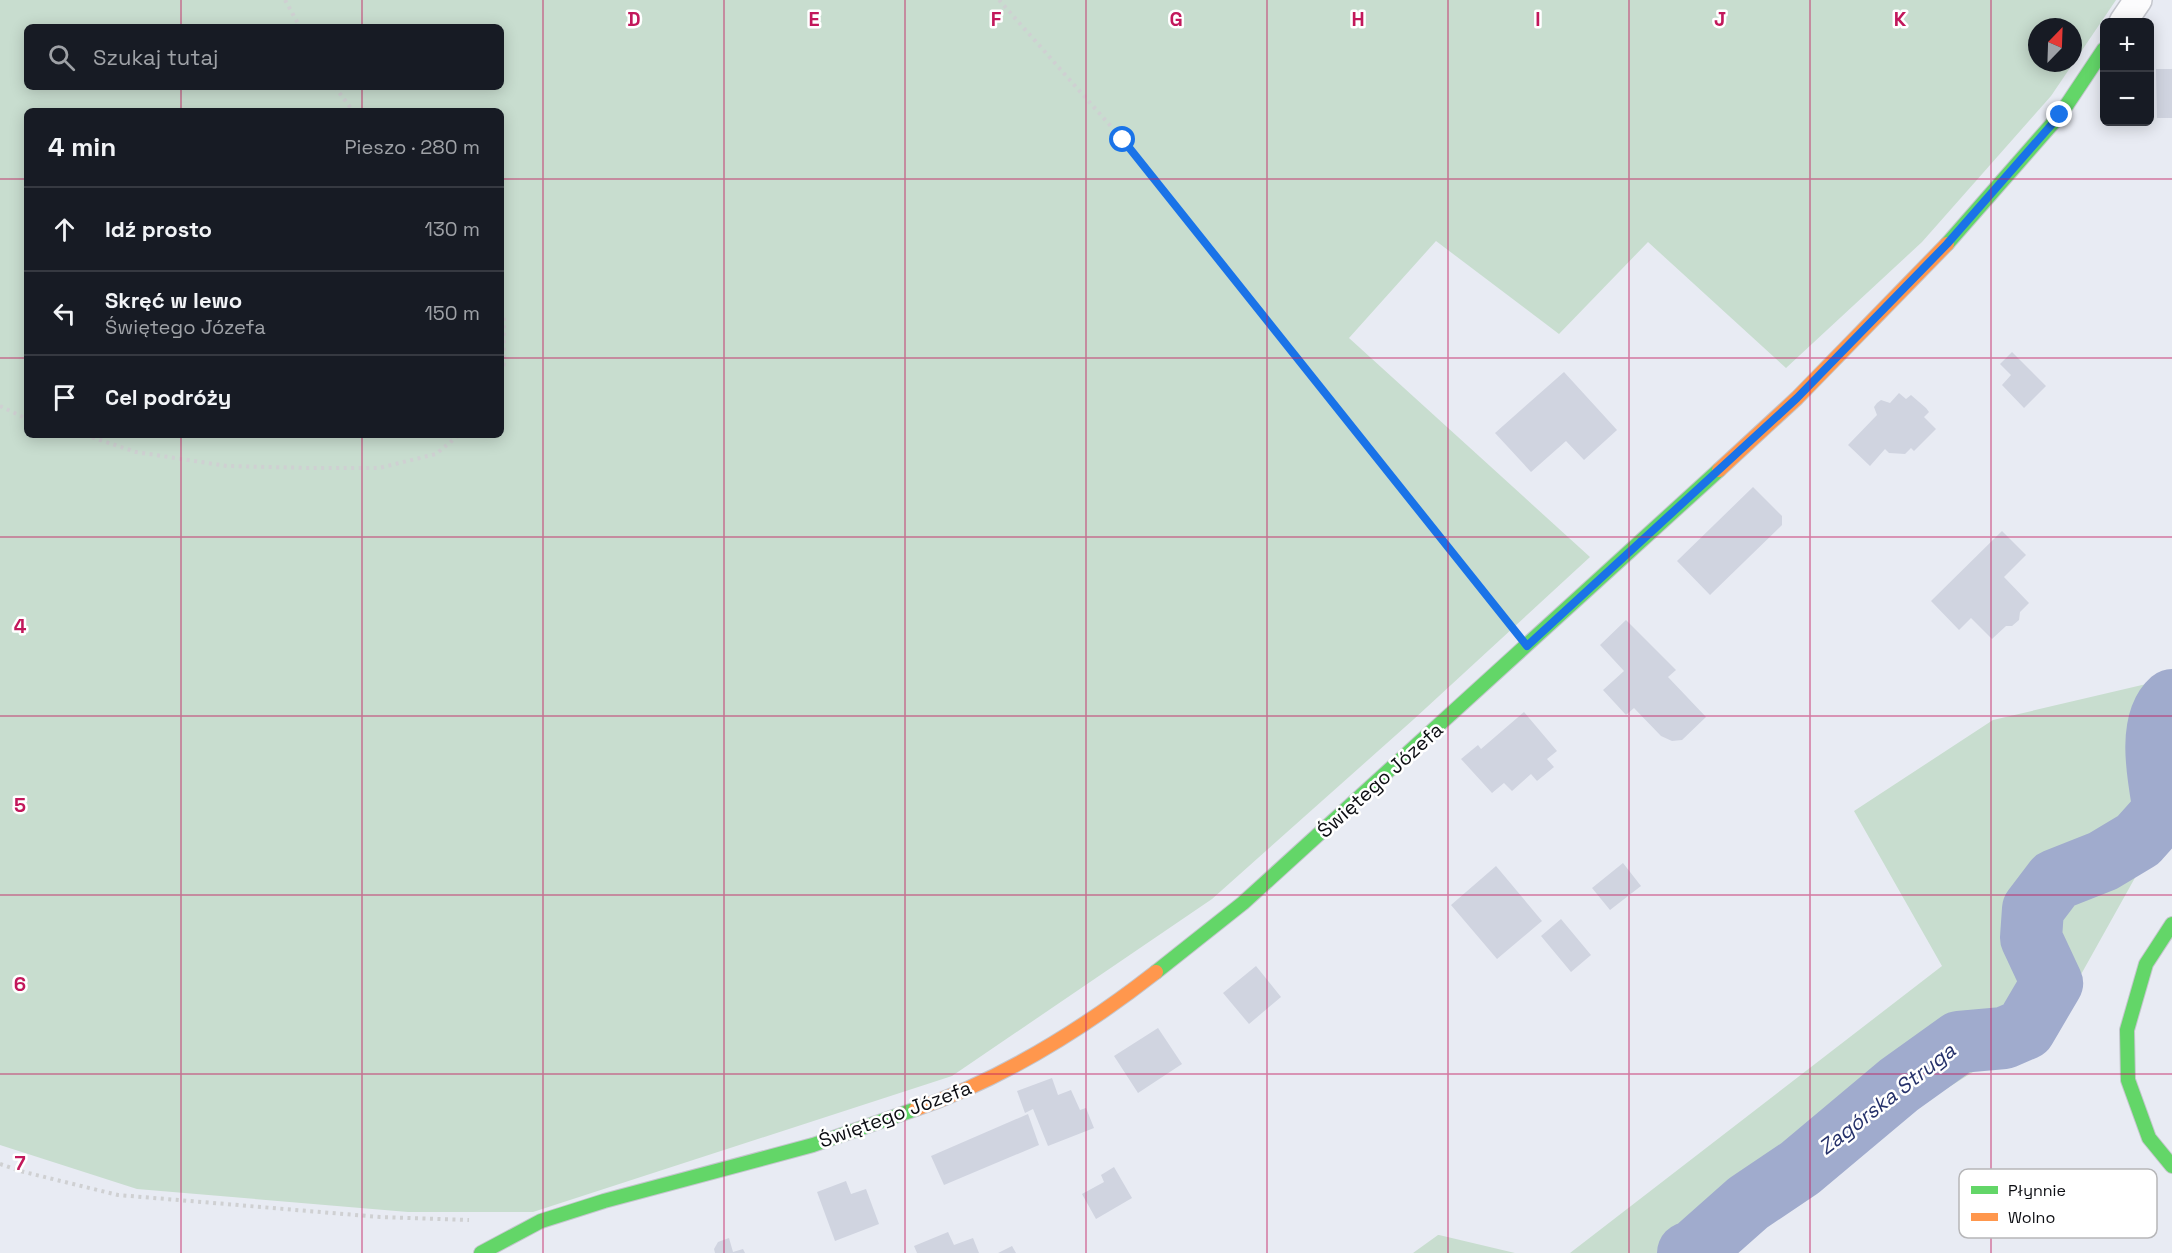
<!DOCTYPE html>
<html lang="pl">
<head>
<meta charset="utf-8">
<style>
	:root { --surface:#171b24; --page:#20242c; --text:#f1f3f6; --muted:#9ea1a6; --line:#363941 }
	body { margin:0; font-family:"Space Grotesk",sans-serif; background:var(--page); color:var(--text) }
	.controls { position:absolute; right:18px; top:18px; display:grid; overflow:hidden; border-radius:9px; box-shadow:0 3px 15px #0003 }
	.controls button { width:54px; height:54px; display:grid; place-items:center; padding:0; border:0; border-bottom:2px solid var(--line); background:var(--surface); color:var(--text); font:30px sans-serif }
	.compass { position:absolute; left:2028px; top:18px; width:54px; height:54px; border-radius:50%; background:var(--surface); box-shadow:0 3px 15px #0003; rotate:23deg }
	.stop { position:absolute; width:18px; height:18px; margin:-14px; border:4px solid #1a73e8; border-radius:50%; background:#fff }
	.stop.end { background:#1a73e8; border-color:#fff; box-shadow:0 2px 6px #0008 }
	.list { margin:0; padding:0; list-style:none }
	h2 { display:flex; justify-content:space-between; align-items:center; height:78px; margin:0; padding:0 24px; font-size:26px }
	h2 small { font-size:20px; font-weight:400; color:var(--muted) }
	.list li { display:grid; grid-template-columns:39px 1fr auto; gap:18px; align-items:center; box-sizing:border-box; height:84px; padding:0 24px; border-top:2px solid var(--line) }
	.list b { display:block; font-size:22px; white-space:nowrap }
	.list p { margin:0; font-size:20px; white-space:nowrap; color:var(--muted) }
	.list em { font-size:20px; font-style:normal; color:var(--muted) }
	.icon { flex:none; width:33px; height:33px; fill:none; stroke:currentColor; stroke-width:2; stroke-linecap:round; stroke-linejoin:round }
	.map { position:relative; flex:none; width:2172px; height:1253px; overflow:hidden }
	.search { position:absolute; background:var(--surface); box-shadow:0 3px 15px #0003; left:24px; top:24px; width:480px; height:66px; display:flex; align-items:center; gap:15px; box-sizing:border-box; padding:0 21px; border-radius:9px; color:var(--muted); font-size:22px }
	.panel { position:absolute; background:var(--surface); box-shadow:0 3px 15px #0003; left:24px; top:108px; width:480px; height:330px; border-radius:9px }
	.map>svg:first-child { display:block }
	.green { fill:#c8ddcf; fill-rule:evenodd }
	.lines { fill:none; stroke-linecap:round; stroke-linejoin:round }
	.river { stroke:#a0abcd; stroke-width:62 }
	.building { fill:#d0d4e0 }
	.street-casing { stroke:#c4c6cd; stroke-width:30 }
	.fast-casing { stroke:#c4c6cd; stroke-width:16 }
	.slow-casing { stroke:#c4c6cd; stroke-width:16 }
	.path { stroke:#cfd0d2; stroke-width:4; stroke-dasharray:3 4.5; stroke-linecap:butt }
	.street { stroke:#fcfcfd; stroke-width:27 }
	.fast { stroke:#63d668; stroke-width:14 }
	.slow { stroke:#ff974d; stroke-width:14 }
	.route { stroke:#1a73e8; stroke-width:8 }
	.grid { fill:none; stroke:#c2185b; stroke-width:1.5; stroke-opacity:0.55 }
	.labels { text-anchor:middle; stroke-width:5; stroke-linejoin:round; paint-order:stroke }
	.street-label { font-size:20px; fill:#0c0d12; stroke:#fff }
	.water-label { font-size:21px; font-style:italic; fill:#25316a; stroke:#fff }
	.key { fill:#fff; stroke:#b6b6b8; stroke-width:1.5 }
	.key-label { font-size:16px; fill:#0c0d12 }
	.grid-label { font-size:20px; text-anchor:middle; font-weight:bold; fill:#c2185b; stroke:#fff; stroke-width:5; stroke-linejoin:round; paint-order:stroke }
</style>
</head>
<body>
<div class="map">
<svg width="2172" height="1253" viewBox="0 0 2172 1253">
	<rect width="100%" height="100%" fill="#e8ebf3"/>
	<path class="green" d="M0 0H2116L2051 96 1922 242 1786 368 1648 242 1559 334 1436 241 1349 338 1590 557 1414 719 1212 899 952 1076 533 1212H408L137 1189 0 1145ZM27 27H501V87H27ZM2037 27H2073V63H2037ZM27 111H501V435H27Z
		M2172 678V821L2165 824 2055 1021 1683 1253H1570L1942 966 1854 811 1993 720Z
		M1438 1235H1439L1515 1253H1413Z"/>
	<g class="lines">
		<path class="river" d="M1688 1253 1695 1250 1748 1203 1800 1168 1899 1085 1959 1042 2004 1038 2025 1029 2052 983 2031 938 2033 909 2055 880 2103 861 2138 840 2164 811C2159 780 2146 723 2172 700"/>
	</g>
	<path class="building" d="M2156 69H2172V118H2157Z
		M2012 352 2046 386 2024 408 2002 385 2011 375 2000 364Z
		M1564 372 1617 430 1584 460 1566 441 1531 472 1495 433Z
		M1899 393 1906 399 1911 395 1926 408 1929 412 1924 417 1936 429 1914 451 1911 448 1905 454 1889 453 1885 449 1870 466 1848 445 1877 415 1874 407 1877 403 1881 400 1890 403Z
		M1753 487 1782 516V525L1710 595 1677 561Z
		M2002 531 2026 555 2004 577 2029 603 2020 612 2019 620 2012 626H2006L1992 639 1971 618 1959 630 1931 601Z
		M1626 620 1676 670 1668 677 1706 717 1682 740 1672 741 1661 736 1634 708 1626 715 1603 690 1624 671 1600 645Z
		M1524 712 1557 751 1547 759 1554 767 1537 781 1531 774 1512 791 1504 783 1492 793 1461 759 1478 745 1481 749Z
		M1623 863 1641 886 1610 910 1592 888Z
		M1496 866 1542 921 1497 959 1451 905Z
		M1561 919 1591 955 1571 972 1541 936Z
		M1256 966 1281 997 1249 1024 1223 993Z
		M1158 1028 1182 1064 1138 1093 1114 1056Z
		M1052 1078 1058 1095 1071 1090 1080 1110 1086 1108 1094 1128 1048 1146 1033 1109 1025 1113 1017 1091Z
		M1028 1114 1039 1145 944 1185 931 1156Z
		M1114 1167 1132 1198 1096 1219 1082 1194 1104 1182 1101 1175Z
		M846 1181 851 1194 866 1189 879 1224 835 1241 817 1192Z
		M948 1232 954 1245 973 1238 979 1253H917L914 1246Z
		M729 1238 733 1252 743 1249 745 1253H715L714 1249 718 1242Z
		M1012 1246 1016 1253H998Z"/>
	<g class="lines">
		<defs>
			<path id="street" d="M2123 22 2138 0"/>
			<path id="fast" d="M1947 244 2060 115 2104 49
				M2172 924 2146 964 2127 1030 2128 1080 2149 1138 2172 1166
				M1156 972 1243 903 1719 470
				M481 1253 541 1221 604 1201 813 1145 916 1109"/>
			<path id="slow" d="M1719 470 1797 398 1947 244
				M916 1109C1003 1079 1083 1029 1156 972"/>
		</defs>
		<use href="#street" class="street-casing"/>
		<use href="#fast" class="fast-casing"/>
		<use href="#slow" class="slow-casing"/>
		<path class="path" d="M285 0 300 27
			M999 0 1123 140 1506 619
			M335 87 353 111
			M501 311 504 317V365L501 370
			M0 406 27 419
			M85 435 136 452 227 466 311 468H379L436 454 459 435
			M0 1164 20 1171 118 1195 380 1217 469 1220"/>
		<use href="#street" class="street"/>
		<use href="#fast" class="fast"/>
		<use href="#slow" class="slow"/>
	</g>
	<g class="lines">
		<path class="route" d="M1123 140 1527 646 1797 398 1947 244 2060 115"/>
	</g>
	<path class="grid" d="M181 0V27M362 0V27M543 0V1253M724 0V1253M905 0V1253M1086 0V1253M1267 0V1253M1448 0V1253M1629 0V1253M1810 0V1253M1991 0V1253M181 87V111M362 87V111M0 179H27M501 179H2172M0 358H27M501 358H2172M181 435V1253M362 435V1253M0 537H2172M0 716H2172M0 895H2172M0 1074H2172"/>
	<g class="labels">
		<g class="street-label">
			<text transform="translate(1380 780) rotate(-42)" y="7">Świętego Józefa</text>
			<text transform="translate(895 1114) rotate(-20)" y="7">Świętego Józefa</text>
		</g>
		<g class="water-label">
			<text transform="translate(1887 1099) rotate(-38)" y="7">Zagórska Struga</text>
		</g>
	</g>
	<rect x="1959" y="1169" width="198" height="69" rx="9" class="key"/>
	<rect x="1971" y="1186" width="27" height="8" fill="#63d668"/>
	<rect x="1971" y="1213" width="27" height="8" fill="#ff974d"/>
	<g class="key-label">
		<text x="2008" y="1196">Płynnie</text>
		<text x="2008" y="1223">Wolno</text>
	</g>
	<g class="grid-label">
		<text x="634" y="26">D</text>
		<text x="814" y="26">E</text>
		<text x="996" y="26">F</text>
		<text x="1176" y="26">G</text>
		<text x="1358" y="26">H</text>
		<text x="1538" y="26">I</text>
		<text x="1720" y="26">J</text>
		<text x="1900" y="26">K</text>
		<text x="20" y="633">4</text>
		<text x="20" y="812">5</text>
		<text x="20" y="991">6</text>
		<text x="20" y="1170">7</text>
	</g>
</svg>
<div class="controls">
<button>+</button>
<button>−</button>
</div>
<svg class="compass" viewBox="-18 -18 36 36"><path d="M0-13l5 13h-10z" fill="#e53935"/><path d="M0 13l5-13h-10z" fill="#9ea1a6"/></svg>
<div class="stop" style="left:1123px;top:140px"></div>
<div class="stop end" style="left:2060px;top:115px"></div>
<div class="search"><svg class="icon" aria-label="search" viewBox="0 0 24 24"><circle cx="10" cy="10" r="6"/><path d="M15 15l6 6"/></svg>Szukaj tutaj</div>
<section class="panel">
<h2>4 min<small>Pieszo · 280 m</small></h2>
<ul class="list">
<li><svg class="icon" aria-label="ahead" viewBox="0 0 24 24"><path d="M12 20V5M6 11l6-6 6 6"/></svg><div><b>Idź prosto</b></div><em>130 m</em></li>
<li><svg class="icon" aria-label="left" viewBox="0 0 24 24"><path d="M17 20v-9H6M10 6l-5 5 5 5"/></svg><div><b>Skręć w lewo</b><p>Świętego Józefa</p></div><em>150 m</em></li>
<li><svg class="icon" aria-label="arrive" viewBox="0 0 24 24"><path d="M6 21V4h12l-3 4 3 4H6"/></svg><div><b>Cel podróży</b></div></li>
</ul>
</section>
</div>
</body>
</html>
